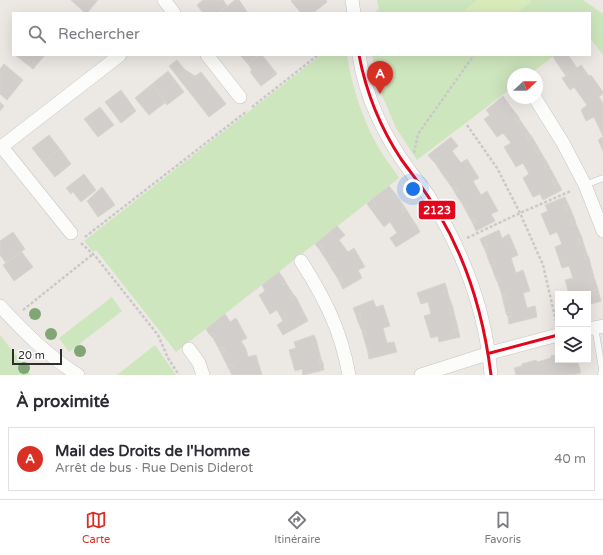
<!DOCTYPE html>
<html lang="fr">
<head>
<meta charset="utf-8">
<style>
	:root { --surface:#fff; --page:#f7f7f7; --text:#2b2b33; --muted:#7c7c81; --line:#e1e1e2; --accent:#d93025 }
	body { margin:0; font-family:"Varela Round",sans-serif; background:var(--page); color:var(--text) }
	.controls { position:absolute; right:12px; bottom:12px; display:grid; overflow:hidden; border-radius:0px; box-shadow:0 4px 16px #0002 }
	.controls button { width:36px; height:36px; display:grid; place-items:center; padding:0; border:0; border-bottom:1px solid var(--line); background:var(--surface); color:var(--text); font:20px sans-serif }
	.compass { position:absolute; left:507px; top:68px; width:36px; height:36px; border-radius:50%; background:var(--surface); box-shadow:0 4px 16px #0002; rotate:68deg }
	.scale { position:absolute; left:12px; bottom:10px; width:50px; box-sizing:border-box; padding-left:4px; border:2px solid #2e2e2e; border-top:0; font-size:11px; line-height:14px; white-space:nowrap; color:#2e2e2e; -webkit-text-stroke:3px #fff; paint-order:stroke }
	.you { position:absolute; left:413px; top:189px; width:14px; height:14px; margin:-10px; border:3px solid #fff; border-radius:50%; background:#1a73e8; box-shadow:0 0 0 6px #1a73e833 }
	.badge { display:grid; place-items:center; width:26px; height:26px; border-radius:50%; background:var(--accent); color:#fff; font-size:13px; font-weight:700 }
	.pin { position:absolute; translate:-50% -33px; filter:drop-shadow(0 1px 2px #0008) }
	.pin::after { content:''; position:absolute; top:21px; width:14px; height:12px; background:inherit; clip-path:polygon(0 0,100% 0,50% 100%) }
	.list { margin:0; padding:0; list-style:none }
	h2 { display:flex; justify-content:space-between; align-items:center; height:52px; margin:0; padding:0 16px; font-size:17px }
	h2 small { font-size:13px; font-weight:400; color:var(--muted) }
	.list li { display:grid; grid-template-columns:26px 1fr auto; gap:12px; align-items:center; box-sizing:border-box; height:64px; margin:0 8px 8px; padding:0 8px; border:1px solid var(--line); border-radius:0px }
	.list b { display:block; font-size:15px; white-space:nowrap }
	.list p { margin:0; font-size:13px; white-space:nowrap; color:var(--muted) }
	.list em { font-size:13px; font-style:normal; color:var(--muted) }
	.icon { flex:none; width:22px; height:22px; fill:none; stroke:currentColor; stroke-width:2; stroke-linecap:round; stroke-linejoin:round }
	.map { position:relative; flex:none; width:603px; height:375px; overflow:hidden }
	.search { position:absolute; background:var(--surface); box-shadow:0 4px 16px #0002; left:12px; right:12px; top:12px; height:44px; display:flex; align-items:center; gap:10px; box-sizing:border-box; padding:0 14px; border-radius:0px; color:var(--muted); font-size:15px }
	.sheet { height:124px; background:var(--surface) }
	nav { display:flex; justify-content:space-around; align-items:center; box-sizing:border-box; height:56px; border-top:1px solid var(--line); background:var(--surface); font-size:11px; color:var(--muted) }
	nav a { display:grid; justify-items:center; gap:2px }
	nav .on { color:var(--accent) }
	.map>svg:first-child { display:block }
	.green { fill:#cee6be }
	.pitch { fill:#d9eabb }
	.building { fill:#d1cecb; stroke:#d7d4d0 }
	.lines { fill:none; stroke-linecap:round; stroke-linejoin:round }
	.lane-casing { stroke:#c5c4c5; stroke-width:7 }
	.street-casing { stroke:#c5c4c5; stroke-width:14 }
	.path { stroke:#c9c9c8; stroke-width:2.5; stroke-dasharray:3 2; stroke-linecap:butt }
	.lane { stroke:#fcfcfb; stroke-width:6 }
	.street { stroke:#fcfcfb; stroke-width:13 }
	.bus-1-casing { stroke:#fff; stroke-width:6 }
	.bus-1 { stroke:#e3051c; stroke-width:3 }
	.tree { fill:#82a575 }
	.line-badge { stroke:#fff; stroke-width:1.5 }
	.badge-label { font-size:11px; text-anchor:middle; font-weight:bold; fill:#fff }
</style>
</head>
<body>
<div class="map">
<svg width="603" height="375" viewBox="0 0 603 375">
	<rect width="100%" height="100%" fill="#ece8e4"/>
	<path class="green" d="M377 0H583L603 14V55L590 38V13H374L379 9Z
		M321 55H347C352 87 362 118 378 147 384 157 392 167 399 178L176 352 96 250 93 252 84 241Z
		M372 55H555L530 74H513V87L417 160 396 128 381 93Z
		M112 297 122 311 69 352 59 338Z
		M0 335 31 375H0Z
		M155 345 176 375H117Z"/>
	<path class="pitch" d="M477 0H531L530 3 517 13H464L465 10Z"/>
	<path class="building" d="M71 0H98L87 13H85Z
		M203 0H223L227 6 218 13H203L197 5Z
		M235 0H239L248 13H221L220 12Z
		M292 0H326L327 2 313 13H301L291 1Z
		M15 55H45L33 69Z
		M240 55H259L248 64Z
		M259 55H262L277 74 261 86 250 72 252 70 248 64Z
		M556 55H568L577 68 581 65 589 76 591 75 603 92V94L599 96 603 104V136L594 117 586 121 581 110 587 105 574 87 570 90 562 78 566 76 553 57Z
		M177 60 184 69 195 76 201 72 226 104 209 117 169 66Z
		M4 64 23 80 7 100 0 94V69Z
		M168 71 184 92 167 105 152 84Z
		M152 84 166 102 149 115 135 98Z
		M121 90 136 111 121 123 105 102Z
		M503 96 508 103 505 105 508 109 510 106 518 116 515 119 517 122 520 120 529 133 526 135 528 139 532 137 538 147 535 149 537 153 540 151 548 164 544 166 547 170 550 168 556 179 552 181 554 185 558 183 562 190 543 200 540 194 533 197 523 178 529 174 523 163 516 167 504 147 511 143 503 133 497 137 484 119 490 115 486 110Z
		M0 102 4 106 0 111Z
		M508 103 510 106 508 109 505 105Z
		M100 107 114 125 98 137 84 119Z
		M518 116 520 120 517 122 515 119Z
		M529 133 532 137 528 139 526 135Z
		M49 135 60 149 43 162 32 148Z
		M451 137 458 146 452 151 461 163 467 159 479 178 473 181 481 195 487 191 498 211 491 214 495 221 476 231 473 224 476 222 474 218 471 220 465 209 468 207 466 203 463 205 455 193 458 191 456 187 453 189 446 179 449 176 446 173 443 175 435 163 438 161 436 158 432 160 428 155Z
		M603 137V151L598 140Z
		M538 147 540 151 537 153 535 149Z
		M60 149 71 164 55 177 43 162Z
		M436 158 438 161 435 163 432 160Z
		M548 164 550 168 547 170 544 166Z
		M446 173 449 176 446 179 443 175Z
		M84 174 96 190 81 202 73 192 71 194 66 188Z
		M556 179 558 183 554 185 552 181Z
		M389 186 394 192 391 194 394 198 397 196 404 206 401 208 403 212 406 209 414 222 411 224 413 228 417 226 420 232 396 247 390 238 397 233 390 222 384 227 370 208 376 204 372 199Z
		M102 187 115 205 98 217 87 201Z
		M456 187 458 191 455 193 453 189Z
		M394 192 397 196 394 198 391 194Z
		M565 197 568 204 564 206 566 210 570 208 575 220 571 221 572 225 576 224 582 238 578 239 580 244 583 242 587 254 584 255 585 259 589 258 591 266 593 273 589 274 591 278 594 277 598 289 594 290 595 295 599 294 601 301 588 305V294H569L565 280 573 278 569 266 562 268 555 247 562 244 557 232 550 235 541 214 548 211 545 205Z
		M372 199 376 204 370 208 367 204Z
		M466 203 468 207 465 209 463 205Z
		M568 204 570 208 566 210 564 206Z
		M404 206 406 209 403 212 401 208Z
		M474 218 476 222 473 224 471 220Z
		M575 220 576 224 572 225 571 221Z
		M414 222 417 226 413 228 411 224Z
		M337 226 345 235 339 240 348 252 354 248 365 267 358 270 362 278 343 289 340 283 343 281 341 277 338 279 331 268 335 266 333 262 329 264 321 252 324 250 322 246 319 249 315 244Z
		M499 230 502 238 509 234 518 255 511 258 516 273 523 270 530 291 523 293 527 308 535 306 537 317 509 324 508 317 512 316 511 312 506 313 503 300 507 298 505 294 502 295 498 283 501 282 500 278 496 279 491 266 495 264 493 260 489 261 485 250 488 248 487 244 483 246 480 239Z
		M13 232 25 249 6 263 0 255V241Z
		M582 238 583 242 580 244 578 239Z
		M487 244 488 248 485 250 483 246Z
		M322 246 324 250 321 252 319 249Z
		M21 251 33 267 14 281 3 265Z
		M587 254 589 258 585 259 584 255Z
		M493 260 495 264 491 266 489 261Z
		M333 262 335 266 331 268 329 264Z
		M279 272 284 279 281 282 283 285 286 283 293 294 290 296 292 300 296 297 303 311 300 313 302 316 305 315 308 321 283 335 277 325 283 321 277 310 270 314 259 295 265 291 262 285Z
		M593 273 594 277 591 278 589 274Z
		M341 277 343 281 340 283 338 279Z
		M500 278 501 282 498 283 496 279Z
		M284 279 286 283 283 285 281 282Z
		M445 283 447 289 443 291 444 295 448 294 453 308 449 309 450 314 454 313 457 324 453 325 455 330 458 329 460 337 439 342 438 336 431 338 424 316 431 314 428 302 421 304 417 293Z
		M447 289 448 294 444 295 443 291Z
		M598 289 599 294 595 295 594 290Z
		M293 294 296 297 292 300 290 296Z
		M505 294 507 298 503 300 502 295Z
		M373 300 376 307 383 305 390 326 383 328 387 343 394 342 397 352 369 359 368 353 371 352 370 348 367 349 363 335 367 334 365 330 362 331 357 319 361 318 360 313 356 315 353 308Z
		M453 308 454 313 450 314 449 309Z
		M303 311 305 315 302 316 300 313Z
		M511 312 512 316 508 317 506 313Z
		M360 313 361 318 357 319 356 315Z
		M225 314 230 322 236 318 247 338 241 341 246 349 248 357 256 355 262 375H232L229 369 233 368 231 364 227 365 221 353 225 351 223 347 219 349 213 338 216 336 213 333 210 335 206 329Z
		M457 324 458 329 455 330 453 325Z
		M365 330 367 334 363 335 362 331Z
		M213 333 216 336 213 338 210 335Z
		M314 335 317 342 313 344 314 348 318 347 321 359 318 360 319 364 323 363 324 370 303 375 302 369 295 371 289 350 296 348 294 342Z
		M317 342 318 347 314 348 313 344Z
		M223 347 225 351 221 353 219 349Z
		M370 348 371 352 368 353 367 349Z
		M558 354V360H577L581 373 573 375H572L571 374 566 375H516L514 368 522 366V364L536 360 537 362 551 358V356Z
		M321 359 323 363 319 364 318 360Z
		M231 364 233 368 229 369 227 365Z"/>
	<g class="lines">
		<defs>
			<path id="lane" d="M585 185 603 178
				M595 327 602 369 601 375"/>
			<path id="street" d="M164 0 174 13
				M352 0 354 13
				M207 55 240 97
				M359 55C365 97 385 138 410 171 416 180 423 187 428 195 462 249 486 311 491 375
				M535 98 563 143 585 185 603 231
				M2 147 71 233
				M0 148 120 55
				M301 261C325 299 341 330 349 375
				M0 306C24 332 48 356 78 375
				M588 329 603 326
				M189 349 199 363 203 375
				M421 375 490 353 558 335"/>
		</defs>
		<use href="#lane" class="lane-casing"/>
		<use href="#street" class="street-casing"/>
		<path class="path" d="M252 107 318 55
			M467 125 497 168 520 213 543 265 556 321
			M414 153 418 134 474 55
			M85 237 247 111
			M467 238 520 213 571 191
			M81 243 96 257 158 335 168 358 179 375
			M23 310 93 254"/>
		<use href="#lane" class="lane"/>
		<use href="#street" class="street"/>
		<defs>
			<path id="bus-1" d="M359 55C366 92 380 127 401 159 414 177 428 194 439 214 468 263 484 318 491 375
				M490 353 558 335"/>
		</defs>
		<use href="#bus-1" class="bus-1-casing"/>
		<use href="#bus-1" class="bus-1"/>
	</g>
	<g class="tree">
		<circle cx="35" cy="314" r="6"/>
		<circle cx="51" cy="334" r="6"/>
		<circle cx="80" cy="351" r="6"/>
		<circle cx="24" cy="368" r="6"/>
	</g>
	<rect class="line-badge" x="418" y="200" width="38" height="20" rx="4" fill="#e3051c"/>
	<g class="badge-label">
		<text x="437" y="214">2123</text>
	</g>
</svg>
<div class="controls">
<button><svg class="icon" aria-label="locate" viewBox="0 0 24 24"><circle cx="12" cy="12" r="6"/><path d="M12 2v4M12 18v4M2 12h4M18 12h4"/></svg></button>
<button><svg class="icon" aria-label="layers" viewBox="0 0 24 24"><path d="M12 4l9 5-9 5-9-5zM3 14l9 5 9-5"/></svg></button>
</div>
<svg class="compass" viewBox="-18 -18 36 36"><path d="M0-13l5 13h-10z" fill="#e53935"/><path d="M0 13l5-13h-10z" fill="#7c7c81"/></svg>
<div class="scale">20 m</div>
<div class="you"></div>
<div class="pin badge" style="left:380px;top:94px">A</div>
<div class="search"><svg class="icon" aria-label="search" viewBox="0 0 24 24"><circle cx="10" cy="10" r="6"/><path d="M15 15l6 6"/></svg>Rechercher</div>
</div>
<section class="sheet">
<h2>À proximité<small></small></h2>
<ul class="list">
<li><span class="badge">A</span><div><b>Mail des Droits de l'Homme</b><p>Arrêt de bus · Rue Denis Diderot</p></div><em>40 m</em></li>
</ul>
</section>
<nav>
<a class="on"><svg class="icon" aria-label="map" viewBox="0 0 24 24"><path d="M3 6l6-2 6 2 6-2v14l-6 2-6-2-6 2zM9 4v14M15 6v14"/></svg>Carte</a>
<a><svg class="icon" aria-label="directions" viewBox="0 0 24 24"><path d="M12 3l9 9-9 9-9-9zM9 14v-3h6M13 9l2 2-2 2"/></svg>Itinéraire</a>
<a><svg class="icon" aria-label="saved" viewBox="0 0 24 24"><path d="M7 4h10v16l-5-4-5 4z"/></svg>Favoris</a>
</nav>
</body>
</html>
